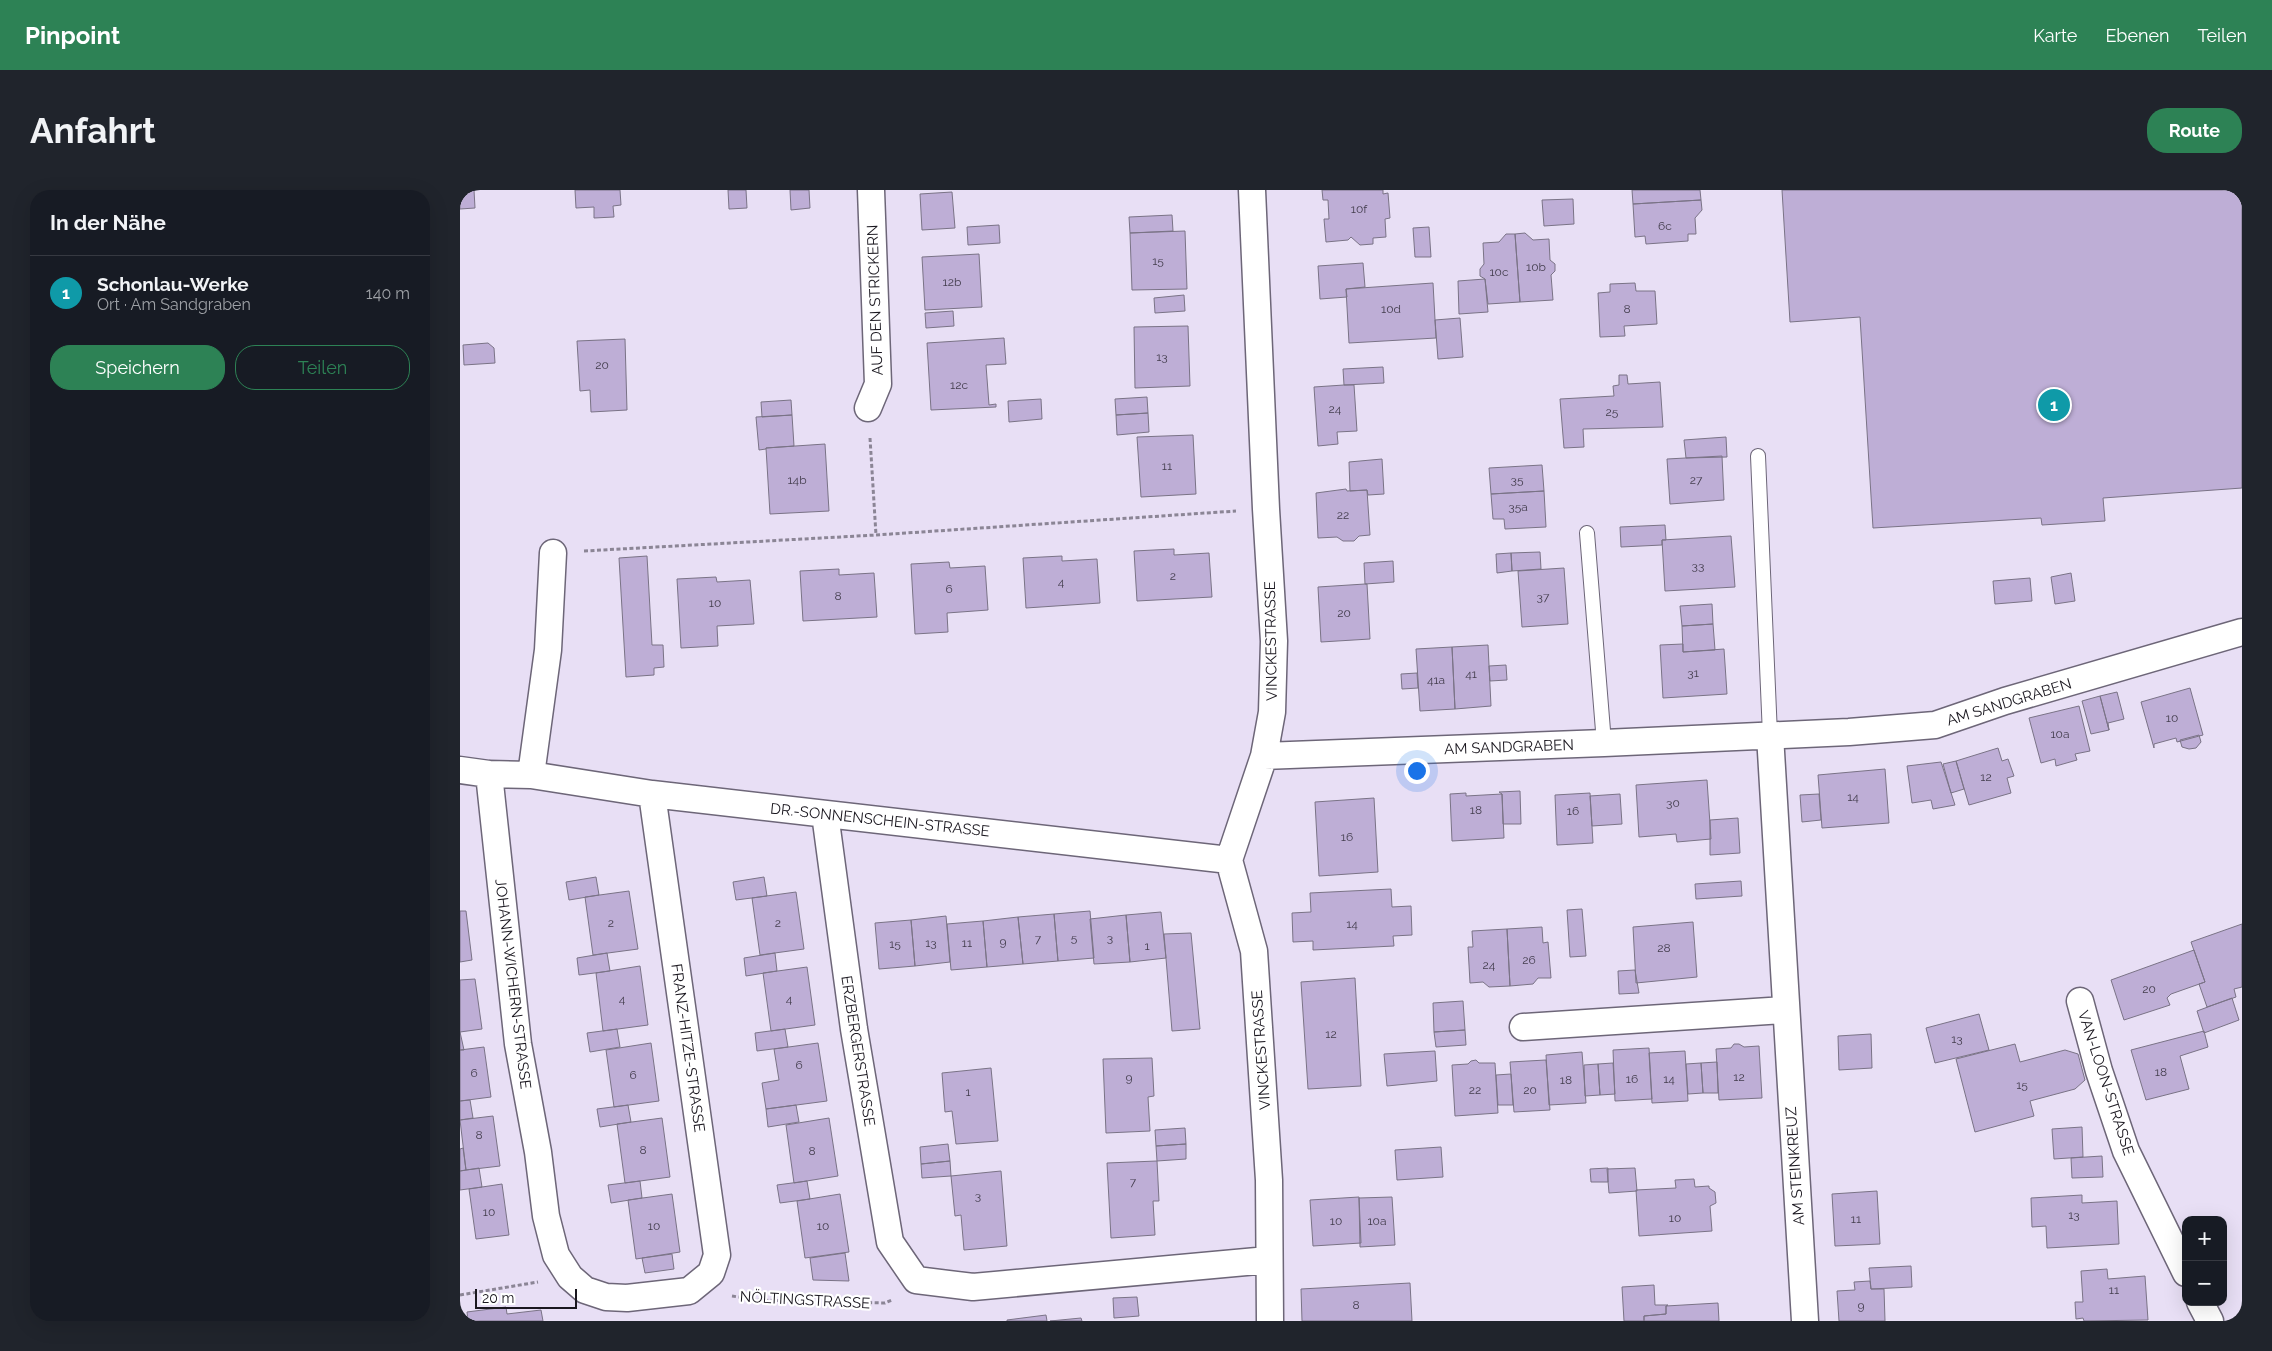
<!DOCTYPE html>
<html lang="de">
<head>
<meta charset="utf-8">
<style>
	:root { --surface:#171b24; --page:#20242c; --text:#f1f3f6; --muted:#9ea1a6; --line:#363941; --accent:#2d8255 }
	body { margin:0; font-family:Raleway,sans-serif; background:var(--page); color:var(--text) }
	.controls { position:absolute; right:15px; bottom:15px; display:grid; overflow:hidden; border-radius:10px; box-shadow:0 5px 20px #0002 }
	.controls button { width:45px; height:45px; display:grid; place-items:center; padding:0; border:0; border-bottom:1px solid var(--line); background:var(--surface); color:var(--text); font:25px sans-serif }
	.scale { position:absolute; left:15px; bottom:12px; width:102px; box-sizing:border-box; padding-left:5px; border:2px solid #1a171f; border-top:0; font-size:14px; line-height:18px; white-space:nowrap; color:#1a171f; -webkit-text-stroke:4px #fff; paint-order:stroke }
	.you { position:absolute; left:956px; top:580px; width:18px; height:18px; margin:-12px; border:4px solid #fff; border-radius:50%; background:#1a73e8; box-shadow:0 0 0 8px #1a73e833 }
	.badge { display:grid; place-items:center; width:32px; height:32px; border-radius:50%; background:var(--accent); color:#fff; font-size:16px; font-weight:700 }
	.pin { position:absolute; translate:-50% -50%; border:2px solid #fff; box-shadow:0 1px 5px #0006 }
	.list { margin:0; padding:0; list-style:none }
	h2 { display:flex; justify-content:space-between; align-items:center; height:65px; margin:0; padding:0 20px; font-size:21px }
	h2 small { font-size:16px; font-weight:400; color:var(--muted) }
	.list li { display:grid; grid-template-columns:32px 1fr auto; gap:15px; align-items:center; box-sizing:border-box; height:75px; padding:0 20px; border-top:1px solid var(--line) }
	.list b { display:block; font-size:19px; white-space:nowrap }
	.list p { margin:0; font-size:16px; white-space:nowrap; color:var(--muted) }
	.list em { font-size:16px; font-style:normal; color:var(--muted) }
	.actions { display:flex; gap:10px; padding:15px 20px }
	.actions a { flex:1; padding:11px 0; border:1px solid var(--accent); border-radius:20px; text-align:center; font-size:18px; color:var(--accent) }
	.actions .main { background:var(--accent); color:#fff }
	.map { position:relative; flex:none; width:1782px; height:1131px; overflow:hidden; border-radius:20px }
	header { display:flex; align-items:center; gap:30px; box-sizing:border-box; height:70px; padding:0 25px; background:var(--accent); color:#fff }
	header strong { font-size:24px }
	nav { display:flex; gap:28px; margin-inline-start:auto; font-size:18px }
	.intro { display:flex; align-items:center; justify-content:space-between; box-sizing:border-box; height:120px; padding:0 30px }
	h1 { margin:0; font-size:35px }
	.button { padding:12px 22px; border-radius:20px; background:var(--accent); color:#fff; font-size:18px; font-weight:700 }
	main { display:flex; gap:30px; padding:0 30px }
	aside { flex:1; background:var(--surface); border-radius:20px; box-shadow:0 5px 20px #0002 }
	.map>svg:first-child { display:block }
	.building { fill:#beaed6; stroke:#7a7386 }
	.lines { fill:none; stroke-linecap:round; stroke-linejoin:round }
	.lane-casing { stroke:#6d6678; stroke-width:16 }
	.street-casing { stroke:#6d6678; stroke-width:29 }
	.path { stroke:#8b8595; stroke-width:3; stroke-dasharray:4 2.5; stroke-linecap:butt }
	.lane { stroke:#fff; stroke-width:14 }
	.street { stroke:#fff; stroke-width:26 }
	.labels { text-anchor:middle; stroke-width:4.5; stroke-linejoin:round; paint-order:stroke }
	.number-label { font-size:12px; fill:#433d4d }
	.street-label { font-size:15px; fill:#1a171f; stroke:#fff }
</style>
</head>
<body>
<header>
<strong>Pinpoint</strong>
<nav><a>Karte</a><a>Ebenen</a><a>Teilen</a></nav>
</header>
<div class="intro"><h1>Anfahrt</h1><a class="button">Route</a></div>
<main>
<aside>
<h2>In der Nähe<small></small></h2>
<ul class="list">
<li><span class="badge" style="background:#0f9aa8">1</span><div><b>Schonlau-Werke</b><p>Ort · Am Sandgraben</p></div><em>140 m</em></li>
</ul>
<div class="actions"><a class="main">Speichern</a><a>Teilen</a></div>
</aside>
<div class="map">
<svg width="1782" height="1131" viewBox="0 0 1782 1131">
	<rect width="100%" height="100%" fill="#e8dff5"/>
	<path class="building" d="M0 0H14L15 18 0 19Z
		M115 0H160L161 15 153 16 154 27 134 28V17L116 18Z
		M268 0H286L287 18 269 19Z
		M330 0H349L350 18 331 20Z
		M862 0H923V4L928 3 930 28 925 29 926 47 913 48V54L900 55 891 47 888 50 866 52 864 29H869L868 10H863Z
		M1172 0H1240L1241 10 1173 14Z
		M1322 0H1782V298L1643 308 1645 331 1582 335 1581 328 1413 338 1400 127 1330 132Z
		M492 2 495 38 462 40 460 4Z
		M1113 9 1114 34 1084 36 1082 10Z
		M1241 10 1242 20 1235 28 1236 44H1228V51L1186 54 1185 46 1175 47 1173 14Z
		M712 25 713 41 670 43 669 27Z
		M539 35 540 53 508 55 507 37Z
		M969 37 971 67H955L953 38Z
		M725 41 727 99 672 100 670 43Z
		M1065 43 1073 50 1089 49 1090 70 1095 74V81L1091 85 1093 110 1060 112 1055 44Z
		M1046 44H1055L1060 112 1028 114 1025 89 1020 86V79L1024 74 1023 53 1039 52Z
		M519 64 522 117 465 120 462 67Z
		M903 73 905 97 886 99 887 107 860 109 858 76Z
		M1025 89 1028 122 999 124 998 91Z
		M973 93 976 148 889 153 886 99Z
		M1175 93 1176 101H1195L1197 134 1164 136 1165 146 1140 147 1138 103 1150 102V94Z
		M724 105 725 121 695 123 694 108Z
		M493 121 494 136 466 138 465 123Z
		M1000 128 1003 167 978 169 975 130Z
		M728 136 730 196 675 198 674 137Z
		M544 148 546 174 526 175 529 215 536 214V217L471 220 467 153Z
		M165 149 167 220 131 222 130 200 120 201 117 151Z
		M28 153 34 158 35 173 4 175 3 155Z
		M923 177 924 193 884 195 883 179Z
		M1159 185H1167L1168 194 1200 192 1203 237 1123 239 1124 257 1104 258 1100 209 1154 206 1153 196 1159 195Z
		M884 195H894L897 241 877 242 878 254 858 256 854 197Z
		M687 207 688 223 656 225 655 209Z
		M581 209 582 229 549 232 548 211Z
		M331 210 332 225 302 227 301 212Z
		M688 223 689 242 657 245 656 225Z
		M332 225 334 256 306 258V259L299 260 296 227Z
		M733 245 736 304 681 307 677 247Z
		M1266 247 1267 267 1226 268 1224 250Z
		M365 254 369 321 310 324 306 258Z
		M1262 266 1264 310 1210 314 1207 269Z
		M922 269 924 304 908 305 907 300 890 301 889 272Z
		M1082 275 1084 301 1031 304 1029 278Z
		M886 299 887 301 907 300 910 345 899 346 894 351H883L877 347 858 348 856 303Z
		M1084 301 1086 337 1045 339 1044 329H1033L1031 304Z
		M1205 335 1206 350H1202V355L1161 357 1160 337Z
		M1271 346 1275 397 1205 401 1202 350Z
		M714 359V365L749 363 752 407 677 411 674 361Z
		M1080 362 1081 379 1052 381 1051 363Z
		M1051 363 1052 381 1037 383 1036 364Z
		M187 366 192 455H203L204 477 194 478V485L166 487 159 368Z
		M602 366V371L637 369 640 413 566 418 563 368Z
		M933 371 934 392 905 394 904 373Z
		M489 372 490 378 525 376 528 420 487 423 488 442 455 444 451 374Z
		M1104 378 1108 434 1062 437 1058 381Z
		M379 379V385L414 383 417 427 343 431 340 381Z
		M1611 383 1615 411 1595 414 1591 387Z
		M256 387 257 392 290 390 294 434 257 436 258 456 221 458 217 389Z
		M1570 388 1572 411 1535 414 1533 391Z
		M905 394H907L910 449 861 452 858 397Z
		M1252 414 1253 434 1222 436 1220 416Z
		M1253 434 1255 460 1223 462 1222 436Z
		M1223 454V462L1264 459 1267 504 1203 508 1200 455Z
		M1028 455 1031 516 995 519 992 457Z
		M992 457 995 519 960 521 956 459Z
		M1046 475 1047 490 1030 491 1029 476Z
		M957 483 958 498 942 499 941 484Z
		M1730 498 1743 545 1717 552 1716 548 1694 554V558L1681 512Z
		M1657 502 1664 529 1648 533 1649 540 1640 506Z
		M1640 506 1649 540 1631 544 1622 511Z
		M1619 516 1630 561 1615 564 1617 570 1596 576 1595 569 1581 573 1569 528Z
		M1739 545 1741 552 1736 558 1729 559 1722 557 1720 550Z
		M1538 558 1542 571 1548 569 1554 586 1547 588 1551 603 1509 615 1496 571Z
		M1496 571 1504 599 1491 603 1483 574Z
		M1481 572 1495 615 1473 619 1471 610 1452 613 1447 576Z
		M1425 579 1429 633 1362 638 1358 585Z
		M1247 590 1251 649 1217 652 1216 644 1179 647 1176 595Z
		M1060 601 1061 634H1043L1042 604 1039 602Z
		M1006 603V606L1042 604 1044 648 992 651 990 604Z
		M1130 603 1133 653 1097 655 1095 605Z
		M1160 604 1162 634 1132 636 1130 606Z
		M1359 604 1361 630 1342 632 1340 605Z
		M914 608 918 682 859 686 855 612Z
		M1278 628 1280 663 1250 665V630Z
		M136 687 139 705 109 710 106 692Z
		M304 687 307 706 276 710 273 692Z
		M1281 691 1282 706 1236 709 1235 694Z
		M931 699 932 717 951 716 952 745 933 746 934 756 853 760V751L833 752 832 723 851 722 850 703Z
		M169 701 178 759 133 765 125 707Z
		M336 702 344 759 300 765 292 708Z
		M1122 719 1126 766 1110 767 1107 720Z
		M0 721H6L12 770 0 772Z
		M630 721 634 768 598 771 594 724Z
		M701 722 706 768 670 772 666 725Z
		M594 724 598 771 563 774 558 727Z
		M666 725 670 772 634 774 630 729Z
		M486 726 490 772 455 776 451 730Z
		M558 727 563 774 527 777 523 731Z
		M451 730 455 776 419 779 415 733Z
		M523 731 527 777 491 780 487 734Z
		M1233 732 1237 787 1176 793 1173 737Z
		M1782 734V797L1774 799 1776 807 1747 817 1739 794 1745 792 1731 752Z
		M1082 737 1083 753 1088 752 1091 788H1078L1073 794 1050 796 1047 739Z
		M1047 739 1050 796 1029 797 1023 792 1010 793 1008 757H1013L1012 741Z
		M731 743 740 839 712 841 704 744Z
		M1734 760 1745 792 1711 804 1707 808 1710 815 1664 830 1651 790Z
		M147 763 150 781 119 785 117 768Z
		M315 763 317 781 286 786 284 768Z
		M180 776 188 835 143 841 136 783Z
		M347 777 355 835 311 841 303 783Z
		M1175 780 1179 803 1159 804 1158 781Z
		M895 788 901 896 848 899 841 792Z
		M15 789 22 839 0 842V790Z
		M1772 808 1779 830 1744 843 1737 821Z
		M1003 811 1005 840 974 842 973 813Z
		M1519 824 1529 860 1475 873 1466 838Z
		M157 839 160 857 130 862 127 843Z
		M325 839 328 857 297 861 295 843Z
		M1005 840 1006 855 976 857 974 842Z
		M1744 841 1748 857 1720 866 1729 899 1686 910 1671 860Z
		M0 842 4 860H0Z
		M1411 844 1412 878 1379 880 1378 846Z
		M191 853 199 911 154 917 146 860Z
		M358 853 367 911 306 919 302 893 319 890 314 859Z
		M1274 854H1279L1284 857 1299 856 1302 908 1259 910 1256 859 1271 858Z
		M1555 854 1560 872 1605 860 1618 864 1625 890 1615 899 1570 911 1574 926 1515 942 1496 869Z
		M24 857 31 907 0 911V860Z
		M1189 858 1192 909 1155 911 1153 860Z
		M975 861 977 891 927 896 924 864Z
		M1225 861 1228 911 1192 913 1189 863Z
		M1122 862 1126 913 1089 915 1086 865Z
		M692 868 694 906 688 907 690 941 646 943 643 869Z
		M1016 870 1019 873H1035L1038 923 995 926 992 875 1008 874 1011 871Z
		M1086 870 1090 920 1054 922 1050 872Z
		M1257 872 1258 903H1243L1241 873Z
		M1153 873 1155 904 1140 905 1138 874Z
		M1241 873 1243 903 1228 904 1226 874Z
		M1138 874 1140 905 1125 906 1124 875Z
		M531 878 538 951 496 954 492 921 485 922 482 883Z
		M1051 884 1053 915H1038L1036 885Z
		M10 910 13 928 0 930V911Z
		M168 915 171 932 140 937 137 919Z
		M336 915 339 932 308 937 306 919Z
		M33 926 40 976 6 980 0 930Z
		M202 928 210 987 165 993 157 934Z
		M369 928 378 986 334 993 326 935Z
		M1622 937 1623 967 1594 969 1592 939Z
		M725 938 726 954 696 956 695 940Z
		M488 954 490 971 461 974 460 957Z
		M726 954V969L697 971 696 956Z
		M981 957 983 987 937 990 935 960Z
		M3 958 6 980 0 981V959Z
		M1642 966 1643 987 1612 988 1611 968Z
		M490 971 491 986 462 988 461 974Z
		M697 971 699 1011H693L695 1045 651 1048 647 973Z
		M19 978 22 997 0 1000V981Z
		M1148 978V992H1131L1130 979Z
		M1175 978 1177 1001 1149 1003 1147 979Z
		M541 981 547 1056 504 1060 501 1025 495 1026 491 986Z
		M1234 989 1235 997 1249 996V998L1255 1002 1256 1013 1250 1016 1252 1041 1179 1046 1176 1000 1216 998 1215 990Z
		M180 991 182 1008 151 1013 148 995Z
		M347 991 350 1009 320 1013 317 995Z
		M42 994 49 1045 16 1049 9 999Z
		M1417 1001 1420 1054 1375 1056 1372 1004Z
		M212 1004 220 1062 176 1069 168 1010Z
		M380 1004 389 1062 345 1068 337 1011Z
		M1622 1005V1013L1657 1011 1659 1054 1587 1058 1586 1036 1572 1037 1571 1008Z
		M899 1007 901 1053 853 1056 850 1010Z
		M932 1007 935 1055 900 1057 899 1008Z
		M385 1063 389 1091 353 1090 350 1068Z
		M212 1064 214 1079 185 1083 182 1068Z
		M1451 1076 1452 1097 1411 1099 1409 1078Z
		M1647 1079 1648 1089 1685 1086 1688 1130 1624 1131 1623 1128 1616 1129 1615 1112H1623L1621 1081Z
		M1410 1091 1411 1099H1424L1425 1131H1379L1377 1101 1395 1100 1394 1092Z
		M950 1093 952 1131H842L841 1099Z
		M1194 1095 1195 1115H1208L1206 1116V1124L1184 1126V1131H1164L1162 1097Z
		M677 1107 679 1126 654 1128 653 1108Z
		M1258 1113 1259 1131H1184V1126L1206 1124V1116Z
		M46 1117 47 1124 81 1120 83 1131H8L7 1122Z
		M586 1125 587 1131H547V1130Z
		M621 1128 622 1131H590Z"/>
	<g class="lines">
		<defs>
			<path id="lane" d="M1298 266 1310 545
				M1127 343 1144 553"/>
			<path id="street" d="M792 0 806 319 814 451 812 522 804 566 769 670 794 761 809 990 810 1131
				M408 218 418 194 411 0
				M1310 545 1345 1131
				M804 566 1144 553 1389 542 1475 535 1545 511 1782 442
				M0 580 29 584 71 585 192 604 769 670
				M29 584 58 854 78 962 86 1026 96 1065 110 1087 125 1100 146 1107 167 1108 229 1101 251 1083 257 1065 192 604
				M71 585 88 460 93 363
				M365 624 394 839 430 1052 456 1090 513 1097 808 1070
				M1620 811 1639 881 1666 961 1726 1083
				M1063 837 1325 820
				M1740 1112 1750 1131"/>
		</defs>
		<use href="#lane" class="lane-casing"/>
		<use href="#street" class="street-casing"/>
		<path class="path" d="M410 248 416 345
			M124 361 416 345 776 321
			M0 1105 78 1092
			M272 1106 298 1110 425 1113 432 1110"/>
		<use href="#lane" class="lane"/>
		<use href="#street" class="street"/>
	</g>
	<g class="labels">
		<g class="number-label">
			<text x="899" y="23">10f</text>
			<text x="1205" y="40">6c</text>
			<text x="698" y="75">15</text>
			<text x="1076" y="81">10b</text>
			<text x="1039" y="86">10c</text>
			<text x="492" y="96">12b</text>
			<text x="931" y="123">10d</text>
			<text x="1167" y="123">8</text>
			<text x="702" y="171">13</text>
			<text x="142" y="179">20</text>
			<text x="499" y="199">12c</text>
			<text x="875" y="223">24</text>
			<text x="1152" y="226">25</text>
			<text x="707" y="280">11</text>
			<text x="337" y="294">14b</text>
			<text x="1057" y="294">35</text>
			<text x="1236" y="294">27</text>
			<text x="1058" y="321">35a</text>
			<text x="883" y="329">22</text>
			<text x="1238" y="380">33</text>
			<text x="713" y="390">2</text>
			<text x="601" y="396">4</text>
			<text x="489" y="403">6</text>
			<text x="378" y="410">8</text>
			<text x="1083" y="411">37</text>
			<text x="255" y="417">10</text>
			<text x="884" y="427">20</text>
			<text x="1233" y="487">31</text>
			<text x="1011" y="488">41</text>
			<text x="976" y="494">41a</text>
			<text x="1712" y="532">10</text>
			<text x="1600" y="548">10a</text>
			<text x="1526" y="591">12</text>
			<text x="1393" y="611">14</text>
			<text x="1213" y="617">30</text>
			<text x="1016" y="624">18</text>
			<text x="1113" y="625">16</text>
			<text x="887" y="651">16</text>
			<text x="151" y="737">2</text>
			<text x="318" y="737">2</text>
			<text x="892" y="738">14</text>
			<text x="614" y="752">5</text>
			<text x="650" y="752">3</text>
			<text x="578" y="753">7</text>
			<text x="543" y="756">9</text>
			<text x="471" y="757">13</text>
			<text x="507" y="757">11</text>
			<text x="435" y="758">15</text>
			<text x="687" y="760">1</text>
			<text x="1204" y="762">28</text>
			<text x="1069" y="774">26</text>
			<text x="1029" y="779">24</text>
			<text x="1689" y="803">20</text>
			<text x="162" y="813">4</text>
			<text x="329" y="813">4</text>
			<text x="871" y="848">12</text>
			<text x="1497" y="853">13</text>
			<text x="339" y="879">6</text>
			<text x="1701" y="886">18</text>
			<text x="14" y="887">6</text>
			<text x="173" y="889">6</text>
			<text x="1279" y="891">12</text>
			<text x="669" y="892">9</text>
			<text x="1172" y="893">16</text>
			<text x="1209" y="893">14</text>
			<text x="1106" y="894">18</text>
			<text x="1562" y="899">15</text>
			<text x="1015" y="904">22</text>
			<text x="1070" y="904">20</text>
			<text x="508" y="906">1</text>
			<text x="19" y="949">8</text>
			<text x="183" y="964">8</text>
			<text x="352" y="965">8</text>
			<text x="673" y="996">7</text>
			<text x="518" y="1010">3</text>
			<text x="29" y="1026">10</text>
			<text x="1614" y="1029">13</text>
			<text x="1215" y="1032">10</text>
			<text x="1396" y="1033">11</text>
			<text x="876" y="1035">10</text>
			<text x="917" y="1035">10a</text>
			<text x="194" y="1040">10</text>
			<text x="363" y="1040">10</text>
			<text x="1654" y="1104">11</text>
			<text x="896" y="1119">8</text>
			<text x="1401" y="1120">9</text>
		</g>
		<g class="street-label">
			<text transform="translate(415 110) rotate(-92)" y="5">AUF DEN STRICKERN</text>
			<text transform="translate(811 451) rotate(-91)" y="5">VINCKESTRASSE</text>
			<text transform="translate(1549 512) rotate(-17)" y="5">AM SANDGRABEN</text>
			<text transform="translate(1049 557) rotate(-2)" y="5">AM SANDGRABEN</text>
			<text transform="translate(420 630) rotate(6)" y="5">DR.-SONNENSCHEIN-STRASSE</text>
			<text transform="translate(53 794) rotate(83)" y="5">JOHANN-WICHERN-STRASSE</text>
			<text transform="translate(228 858) rotate(82)" y="5">FRANZ-HITZE-STRASSE</text>
			<text transform="translate(801 860) rotate(-94)" y="5">VINCKESTRASSE</text>
			<text transform="translate(398 861) rotate(81)" y="5">ERZBERGERSTRASSE</text>
			<text transform="translate(1646 893) rotate(72)" y="5">VAN-LOON-STRASSE</text>
			<text transform="translate(1335 976) rotate(-94)" y="5">AM STEINKREUZ</text>
			<text transform="translate(345 1110) rotate(3)" y="5">NÖLTINGSTRASSE</text>
		</g>
	</g>
</svg>
<div class="controls">
<button>+</button>
<button>−</button>
</div>
<div class="scale">20 m</div>
<div class="you"></div>
<div class="pin badge" style="left:1594px;top:215px;background:#0f9aa8">1</div>
</div>
</main>
</body>
</html>
